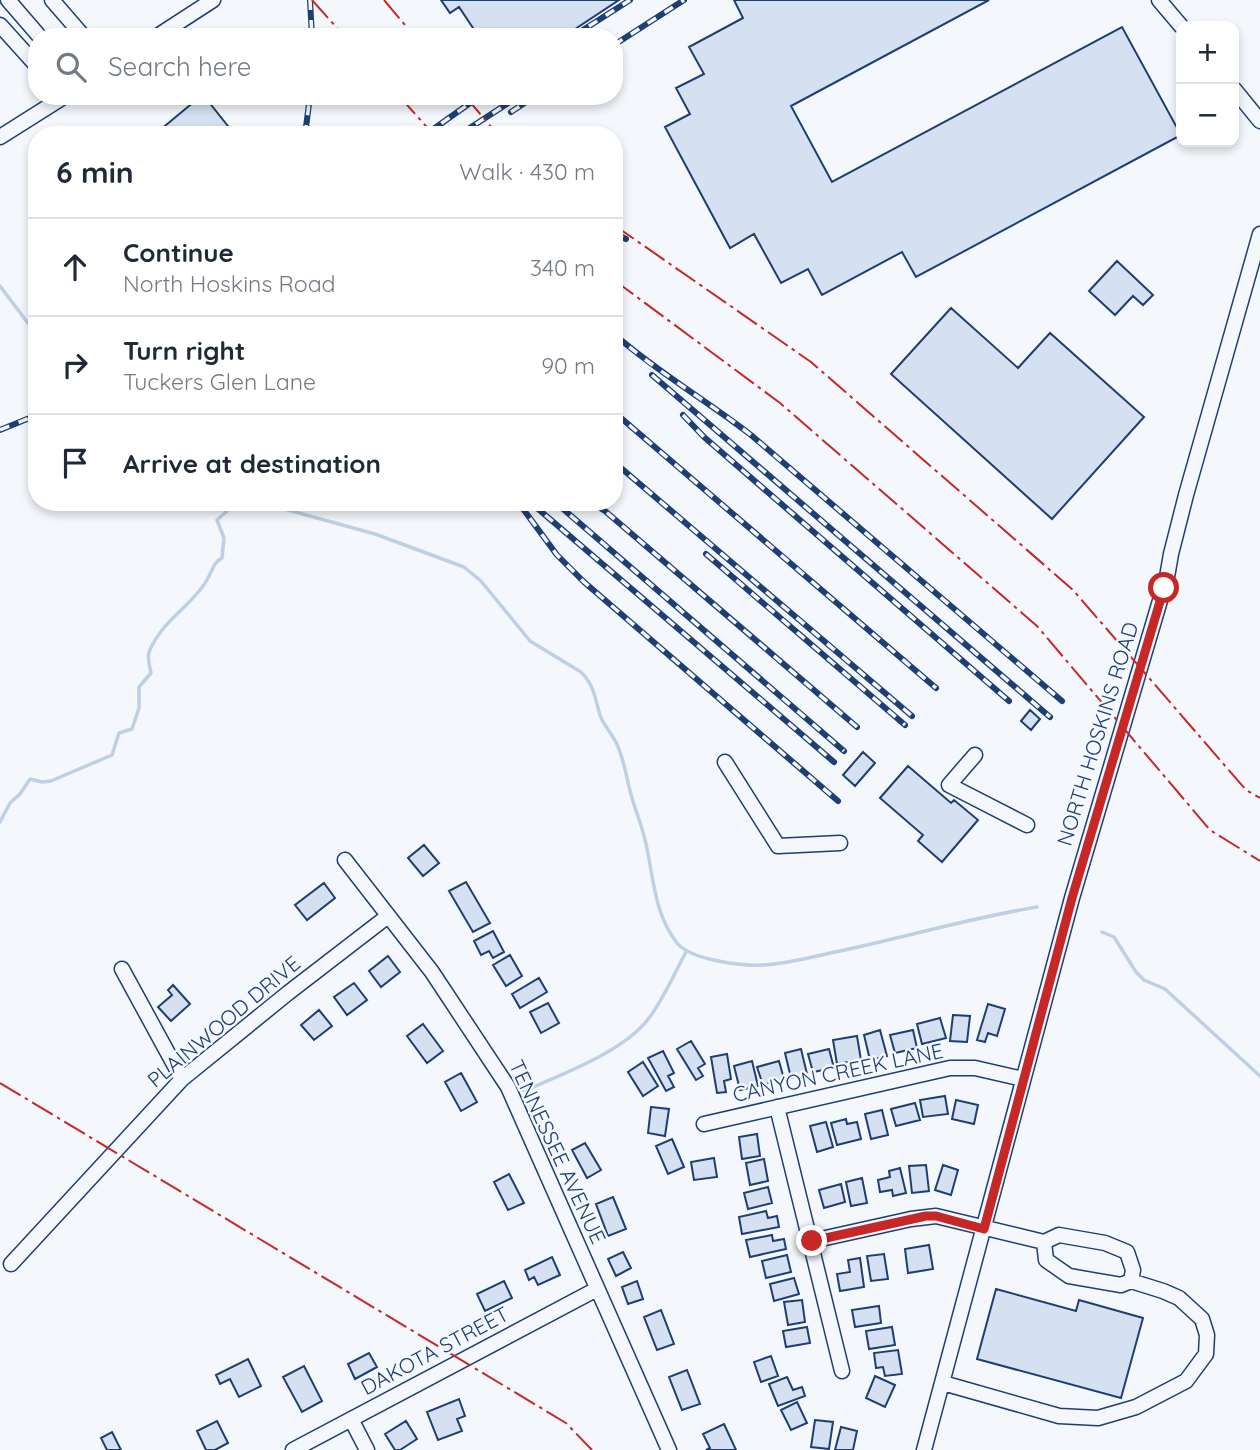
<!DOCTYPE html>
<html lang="en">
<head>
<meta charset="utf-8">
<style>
	:root { --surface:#fff; --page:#f6f6f7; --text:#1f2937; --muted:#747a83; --line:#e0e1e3 }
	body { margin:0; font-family:Quicksand,sans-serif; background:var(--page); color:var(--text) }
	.controls { position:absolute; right:21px; top:21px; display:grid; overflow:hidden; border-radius:14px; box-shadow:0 4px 10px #0003 }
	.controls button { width:63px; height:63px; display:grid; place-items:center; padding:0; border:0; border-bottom:2px solid var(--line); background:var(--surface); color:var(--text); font:35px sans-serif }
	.stop { position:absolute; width:21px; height:21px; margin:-16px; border:5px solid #c62828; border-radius:50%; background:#fff }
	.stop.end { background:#c62828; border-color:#fff; box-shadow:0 2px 7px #0008 }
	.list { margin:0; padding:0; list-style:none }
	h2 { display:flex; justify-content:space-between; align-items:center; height:91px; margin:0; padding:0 28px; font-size:30px }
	h2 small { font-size:23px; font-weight:400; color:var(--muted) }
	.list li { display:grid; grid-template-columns:46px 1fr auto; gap:21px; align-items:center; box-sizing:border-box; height:98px; padding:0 28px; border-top:2px solid var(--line) }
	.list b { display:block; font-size:26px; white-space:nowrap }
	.list p { margin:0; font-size:23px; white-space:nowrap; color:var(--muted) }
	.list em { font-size:23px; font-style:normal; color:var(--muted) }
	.icon { flex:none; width:38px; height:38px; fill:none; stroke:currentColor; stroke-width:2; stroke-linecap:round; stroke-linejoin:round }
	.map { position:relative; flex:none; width:1260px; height:1450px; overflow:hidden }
	.search { position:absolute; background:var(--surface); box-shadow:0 4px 10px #0003; left:28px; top:28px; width:595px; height:77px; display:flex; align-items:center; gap:18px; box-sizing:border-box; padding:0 24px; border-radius:28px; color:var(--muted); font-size:26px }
	.panel { position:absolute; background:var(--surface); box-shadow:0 4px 10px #0003; left:28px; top:126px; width:595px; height:385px; border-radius:28px }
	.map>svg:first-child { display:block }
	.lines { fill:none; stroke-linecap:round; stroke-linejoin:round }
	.stream { stroke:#bed0e5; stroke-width:3.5 }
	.building { fill:#d5e0f0; stroke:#1d3f73; stroke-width:2 }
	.minor-casing { stroke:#1d3f73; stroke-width:17 }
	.minor { stroke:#f4f7fb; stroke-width:14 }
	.rail-casing { stroke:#1d3f73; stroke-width:6 }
	.rail { stroke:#f4f7fb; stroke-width:3.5; stroke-dasharray:10; stroke-linecap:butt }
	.power { stroke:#c62828; stroke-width:2; stroke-dasharray:24 5 3.5 5; stroke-linecap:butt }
	.route { stroke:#c62828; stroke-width:9 }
	.labels { text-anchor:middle; stroke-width:5; stroke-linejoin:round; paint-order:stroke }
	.street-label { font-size:21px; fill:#1d3f73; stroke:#f4f7fb }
</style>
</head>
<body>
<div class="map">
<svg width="1260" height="1450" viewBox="0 0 1260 1450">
	<rect width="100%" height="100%" fill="#f4f7fb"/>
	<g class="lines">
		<path class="stream" d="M0 286 37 335
			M259 502 375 534 464 567 481 581 530 641 581 672C594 685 595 698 600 715 604 727 614 735 618 747 625 763 627 781 632 798 637 815 644 831 647 849 654 882 655 915 677 943 691 960 741 966 762 965 787 964 812 957 835 952 903 938 969 918 1037 907
			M0 822 10 803 20 794 30 779 42 782 51 781 112 755 119 733 132 729 139 708V687L151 673C150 667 147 658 149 652 162 620 192 606 207 580 213 570 212 564 222 558L224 538 217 520 227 511 231 502
			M1102 932 1114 937 1136 972 1144 980 1165 989 1260 1076
			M524 1091C561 1075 625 1051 649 1018 664 998 674 974 686 952"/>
	</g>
	<path class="building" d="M441 0H619L563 37H479L459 7 450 13Z
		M734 0H989L791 106 832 182 1122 27 1181 135 916 277 902 252 822 295 808 269 781 283 754 234 730 248 665 127 690 114 676 88 704 74 689 47 743 18Z
		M201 96H204L235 135H154Z
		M1117 261 1153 295 1143 305 1133 296 1115 315 1089 291Z
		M951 308 1018 368 1050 333 1144 417 1052 519 891 374Z
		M1030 710 1040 719 1031 730 1021 721Z
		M863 752 875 763 855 786 843 775Z
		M908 766 951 803 954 800 978 820 942 862 918 841 923 835 880 798Z
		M424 845 439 863 423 876 408 858Z
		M466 882 490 923 473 932 449 891Z
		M324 883 335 898 307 920 295 905Z
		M493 931 504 952 493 958 489 951 481 955 474 941Z
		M510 955 522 976 506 986 493 965Z
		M388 956 400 972 381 987 369 971Z
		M539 978 547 992 520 1008 512 994Z
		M354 983 367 1000 347 1015 334 997Z
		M173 985 190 1004 171 1021 158 1007 172 995 168 990Z
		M548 1003 559 1023 541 1033 530 1012Z
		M988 1004 1005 1009 997 1036 988 1033 985 1042 977 1040Z
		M319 1010 332 1026 314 1040 301 1025Z
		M953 1015 970 1016 967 1042 950 1041Z
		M940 1018 946 1038 922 1044 917 1024Z
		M423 1024 443 1051 427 1063 407 1036Z
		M880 1030 887 1056 870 1060 864 1035Z
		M913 1030 917 1048 895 1053 890 1035Z
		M857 1036 861 1060 837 1064 833 1040Z
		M691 1041 705 1064 698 1068 703 1076 696 1080 677 1049Z
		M801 1049 807 1074 791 1078 785 1053Z
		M829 1049 834 1068 813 1072 808 1054Z
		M663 1051 674 1073 668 1076 674 1087 666 1091 648 1058Z
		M727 1054 731 1079 724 1081 726 1092 717 1093 711 1057Z
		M752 1061 758 1086 740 1090 734 1066Z
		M779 1061 784 1079 763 1085 757 1067Z
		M643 1062 658 1086 643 1096 628 1072Z
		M461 1073 477 1102 461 1111 445 1082Z
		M945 1096 948 1114 923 1117 920 1100Z
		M956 1100 978 1105 974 1124 952 1119Z
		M915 1103 920 1120 896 1126 891 1109Z
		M651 1107 669 1109 665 1136 648 1133Z
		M882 1110 888 1135 871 1139 865 1114Z
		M846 1119 847 1124 857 1122 861 1139 837 1145 831 1123Z
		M826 1122 833 1147 817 1152 810 1126Z
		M757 1134 760 1156 742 1159 739 1137Z
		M672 1139 684 1167 668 1174 656 1146Z
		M585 1143 601 1170 587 1178 572 1150Z
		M714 1158 717 1177 694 1180 691 1162Z
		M764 1159 768 1181 750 1185 746 1163Z
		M926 1165 929 1191 912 1193 909 1166Z
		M943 1165 958 1170 951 1195 935 1190Z
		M900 1168 906 1193 893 1196 892 1190 880 1192 878 1180 890 1177 889 1171Z
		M509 1174 524 1203 508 1210 494 1182Z
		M862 1178 867 1203 851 1206 846 1182Z
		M841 1184 845 1202 824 1208 819 1190Z
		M768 1187 772 1203 748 1209 744 1193Z
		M613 1197 626 1229 608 1236 596 1204Z
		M766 1211 768 1218 777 1216 779 1227 742 1234 739 1217Z
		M772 1235 773 1241 784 1239 786 1249 750 1257 746 1240Z
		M929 1245 933 1269 908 1273 905 1249Z
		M623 1252 631 1268 616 1276 608 1259Z
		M884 1254 888 1279 871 1281 867 1256Z
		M787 1255 791 1272 766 1278 762 1261Z
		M552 1257 560 1275 538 1285 534 1277 529 1280 525 1270Z
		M860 1258 864 1287 840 1291 837 1274 850 1272 848 1260Z
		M794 1278 799 1294 774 1301 770 1284Z
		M504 1281 512 1298 485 1311 477 1294Z
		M637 1281 643 1299 628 1304 622 1287Z
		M996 1289 1076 1311 1079 1300 1143 1318 1121 1398 977 1359Z
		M802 1300 805 1322 788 1325 784 1302Z
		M879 1306 881 1323 855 1327 852 1310Z
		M661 1310 674 1344 657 1350 644 1317Z
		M807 1327 810 1343 786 1347 783 1331Z
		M892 1327 895 1345 869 1349 866 1331Z
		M898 1350 902 1374 885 1376 883 1367 876 1368 874 1353Z
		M369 1353 377 1367 355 1379 348 1364Z
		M771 1356 778 1376 761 1382 754 1362Z
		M248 1359 261 1386 239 1397 230 1379 220 1384 216 1375Z
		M304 1366 322 1401 302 1412 283 1377Z
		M687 1370 700 1404 682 1410 669 1377Z
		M875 1376 895 1385 885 1407 866 1398Z
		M787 1377 793 1390 802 1387 805 1396 778 1406 769 1384Z
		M459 1399 465 1416 457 1419 462 1431 438 1440 427 1412Z
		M797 1402 807 1423 791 1430 781 1410Z
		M815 1420 833 1422 829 1449 811 1447Z
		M217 1421 228 1443 215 1450H206L197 1431Z
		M406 1421 417 1439 400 1450H395L385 1434Z
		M724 1424 736 1450H706L710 1448 703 1434Z
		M841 1427 857 1431 853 1450H835Z
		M112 1432 121 1450H107L101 1438Z"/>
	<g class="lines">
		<defs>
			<path id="minor" d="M8 0 40 37
				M52 0 84 37
				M1159 0 1181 26
				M0 25 37 66
				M156 37 213 0
				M1234 89 1260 121
				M0 137 65 96
				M975 755 949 785 1027 825
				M725 762 778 846 840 843
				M345 860 432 972 508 1087 669 1450
				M122 969 182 1079
				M777 1107 842 1371
				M704 1124 950 1068H975L1023 1079
				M812 1241 911 1219 936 1216 1044 1242 1059 1235 1105 1243 1127 1252 1133 1270 1131 1281 1121 1285 1069 1276 1046 1260 1044 1242
				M11 1264 182 1079 288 993 388 916
				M943 1383 1059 1416 1098 1418 1136 1407 1186 1381 1206 1354 1207 1335 1202 1319 1179 1298 1163 1291 1131 1281
				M351 1419 367 1450
				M293 1450 597 1289
				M924 1450 1072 898 1167 577 1171 554 1186 495 1260 234"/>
		</defs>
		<use href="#minor" class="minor-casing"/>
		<use href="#minor" class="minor"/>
		<defs>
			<path id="rail" d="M310 0 312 37
				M572 37 630 0
				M614 45 684 0
				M511 112 535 96
				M305 135 310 96
				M425 135 480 96
				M459 135 519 96
				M614 233 626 239
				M614 334C657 372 706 400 751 435L1062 701
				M652 375 1050 717
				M614 412 936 688
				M683 415 704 437 1009 701
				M0 430 37 415
				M614 462 912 716
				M518 502 557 555 584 582 838 801
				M530 502 834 762
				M555 502 844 751
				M590 502 605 511 857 727
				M706 554 905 725"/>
		</defs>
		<use href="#rail" class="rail-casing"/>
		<use href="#rail" class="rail"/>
		<path class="power" d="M312 0 345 37
			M384 0 415 37
			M399 96 434 135
			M465 96 498 135
			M614 225 811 362 1073 590 1246 790 1260 798
			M614 280 780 403 1037 626 1210 830 1260 861
			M0 1083 566 1423 592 1450"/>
	</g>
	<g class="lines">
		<path class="route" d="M812 1241 926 1216H936L984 1229 1072 898 1164 588"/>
	</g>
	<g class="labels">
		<g class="street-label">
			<text transform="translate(1098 734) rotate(-73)" y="7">NORTH HOSKINS ROAD</text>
			<text transform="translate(224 1022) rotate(-40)" y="7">PLAINWOOD DRIVE</text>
			<text transform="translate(838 1073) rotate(-12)" y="7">CANYON CREEK LANE</text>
			<text transform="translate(557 1152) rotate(65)" y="7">TENNESSEE AVENUE</text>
			<text transform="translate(435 1351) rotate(-28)" y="7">DAKOTA STREET</text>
		</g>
	</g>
</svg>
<div class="controls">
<button>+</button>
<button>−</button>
</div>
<div class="stop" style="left:1164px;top:588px"></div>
<div class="stop end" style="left:812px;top:1241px"></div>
<div class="search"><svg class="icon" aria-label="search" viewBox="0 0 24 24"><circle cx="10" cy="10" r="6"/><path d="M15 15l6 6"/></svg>Search here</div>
<section class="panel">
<h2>6 min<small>Walk · 430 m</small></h2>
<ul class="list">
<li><svg class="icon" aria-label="ahead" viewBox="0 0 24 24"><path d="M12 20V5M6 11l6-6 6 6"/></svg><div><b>Continue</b><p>North Hoskins Road</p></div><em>340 m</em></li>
<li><svg class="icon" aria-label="right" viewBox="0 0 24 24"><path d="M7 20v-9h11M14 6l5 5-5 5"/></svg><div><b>Turn right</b><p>Tuckers Glen Lane</p></div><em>90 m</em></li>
<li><svg class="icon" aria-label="arrive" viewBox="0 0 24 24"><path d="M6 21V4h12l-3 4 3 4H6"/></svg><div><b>Arrive at destination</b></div></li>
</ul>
</section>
</div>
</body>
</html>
